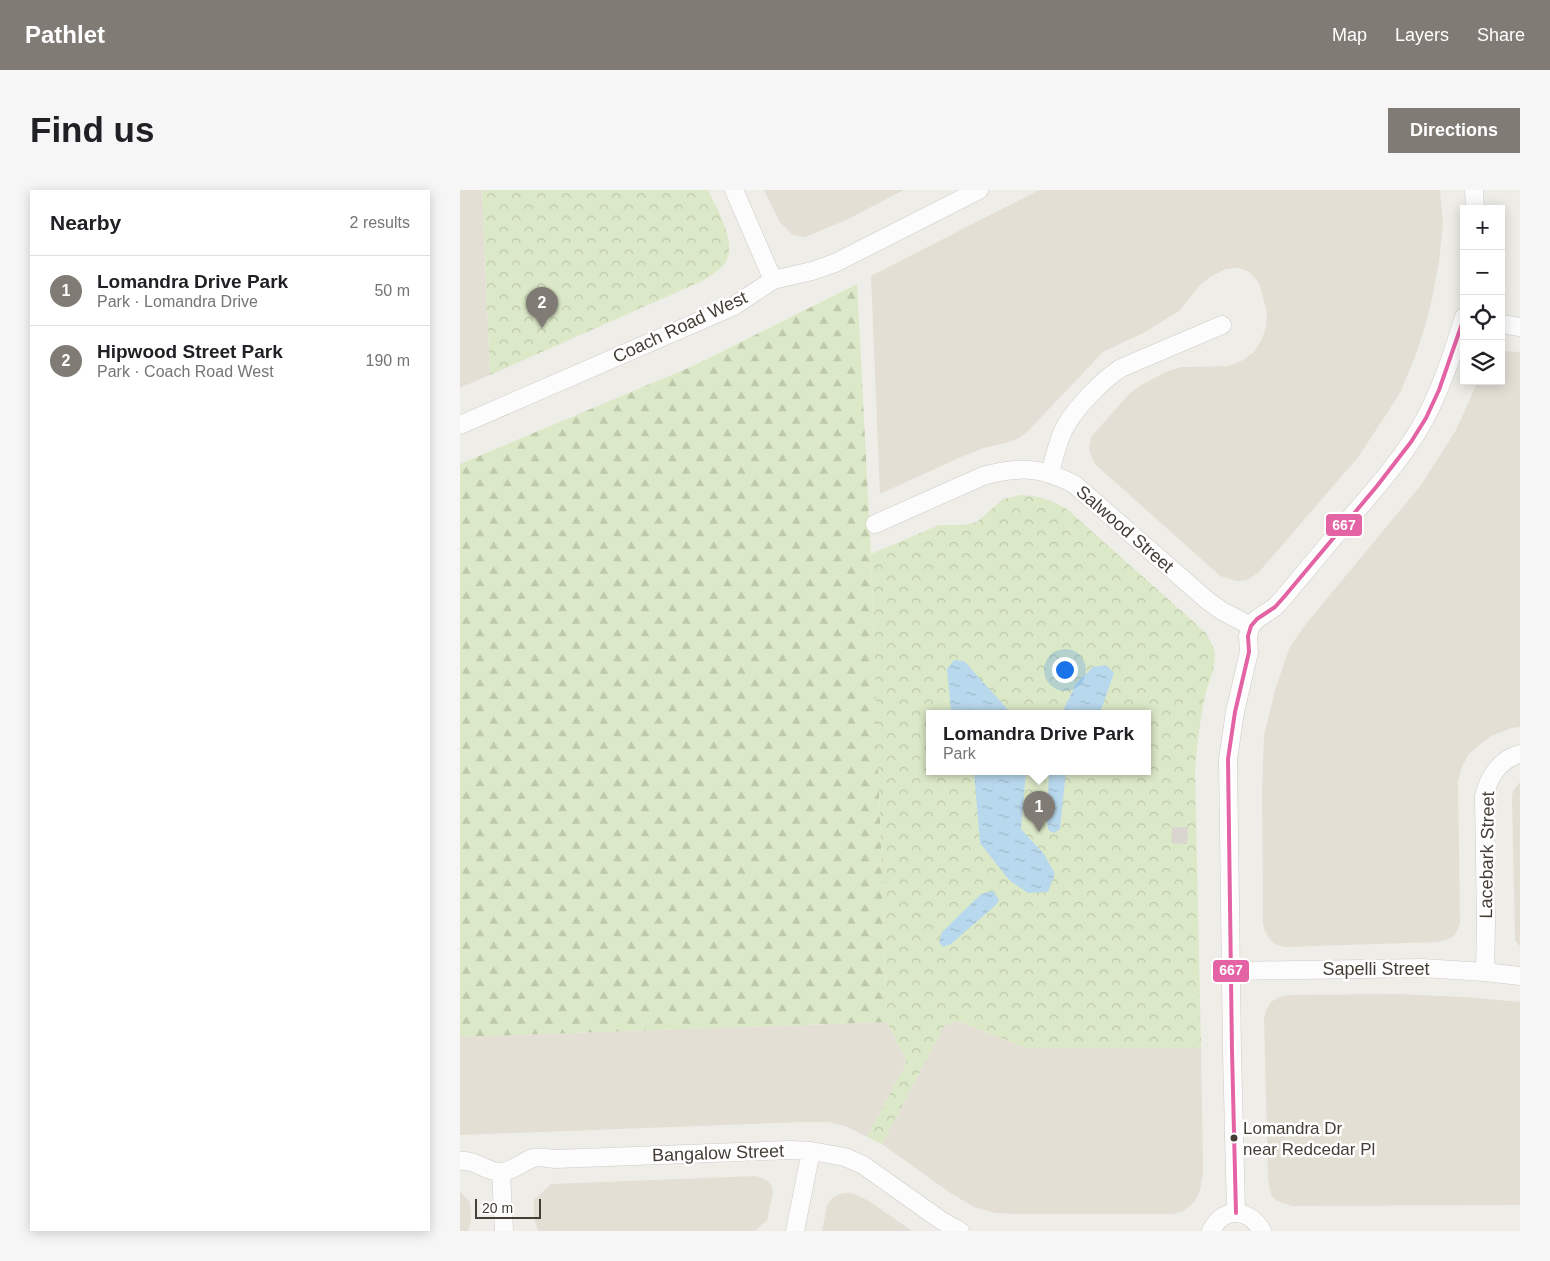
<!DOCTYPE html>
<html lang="en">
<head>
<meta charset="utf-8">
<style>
	:root { --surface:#fff; --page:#f6f6f6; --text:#202124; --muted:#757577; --line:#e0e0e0; --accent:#807b74 }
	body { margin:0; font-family:Arial,sans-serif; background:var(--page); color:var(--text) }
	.controls { position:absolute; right:15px; top:15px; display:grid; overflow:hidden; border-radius:0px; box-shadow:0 2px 12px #0003 }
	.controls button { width:45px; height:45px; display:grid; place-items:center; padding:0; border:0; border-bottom:1px solid var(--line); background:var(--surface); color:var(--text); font:25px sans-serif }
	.scale { position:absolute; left:15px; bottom:12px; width:66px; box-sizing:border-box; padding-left:5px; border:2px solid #443e35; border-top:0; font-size:14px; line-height:18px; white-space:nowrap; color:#443e35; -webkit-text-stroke:4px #fff; paint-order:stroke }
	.you { position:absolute; left:604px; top:479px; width:18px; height:18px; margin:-12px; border:4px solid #fff; border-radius:50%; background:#1a73e8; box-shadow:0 0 0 8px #1a73e833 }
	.badge { display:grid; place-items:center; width:32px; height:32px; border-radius:50%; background:var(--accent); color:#fff; font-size:16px; font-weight:700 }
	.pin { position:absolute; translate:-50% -41px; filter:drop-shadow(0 1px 2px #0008) }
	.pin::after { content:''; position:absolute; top:26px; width:18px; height:15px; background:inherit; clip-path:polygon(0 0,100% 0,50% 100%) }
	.popup { position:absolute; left:466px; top:520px; width:225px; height:65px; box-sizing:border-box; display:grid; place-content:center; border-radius:0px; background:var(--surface); filter:drop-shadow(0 1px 4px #0005); font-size:16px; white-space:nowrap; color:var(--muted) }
	.popup b { font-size:19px; color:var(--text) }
	.popup::after { content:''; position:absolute; left:50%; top:100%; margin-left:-10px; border:10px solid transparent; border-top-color:var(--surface) }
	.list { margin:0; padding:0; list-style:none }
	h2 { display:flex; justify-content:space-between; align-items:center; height:65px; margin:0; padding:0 20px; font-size:21px }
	h2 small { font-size:16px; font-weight:400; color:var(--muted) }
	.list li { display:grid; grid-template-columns:32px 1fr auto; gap:15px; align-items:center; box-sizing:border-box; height:70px; padding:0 20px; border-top:1px solid var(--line) }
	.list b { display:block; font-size:19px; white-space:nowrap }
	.list p { margin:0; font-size:16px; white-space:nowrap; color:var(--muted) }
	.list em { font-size:16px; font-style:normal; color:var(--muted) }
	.icon { flex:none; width:28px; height:28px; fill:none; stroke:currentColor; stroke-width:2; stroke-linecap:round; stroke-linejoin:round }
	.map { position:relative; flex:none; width:1060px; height:1041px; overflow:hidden; border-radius:0px }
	header { display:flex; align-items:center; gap:30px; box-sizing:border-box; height:70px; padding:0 25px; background:var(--accent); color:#fff }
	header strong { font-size:24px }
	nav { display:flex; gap:28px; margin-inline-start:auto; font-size:18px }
	.intro { display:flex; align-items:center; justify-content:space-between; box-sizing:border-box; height:120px; padding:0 30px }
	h1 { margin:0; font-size:35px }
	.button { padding:12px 22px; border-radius:0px; background:var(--accent); color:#fff; font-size:18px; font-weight:700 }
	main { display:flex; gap:30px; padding:0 30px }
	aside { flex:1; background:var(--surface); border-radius:0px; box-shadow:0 2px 12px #0003 }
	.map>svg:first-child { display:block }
	.residential { fill:#e3dfd5 }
	.forest { fill:url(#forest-firs) }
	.park { fill:url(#park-crowns); fill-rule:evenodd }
	.water { fill:url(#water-ripples) }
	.building { fill:#d9d6d0 }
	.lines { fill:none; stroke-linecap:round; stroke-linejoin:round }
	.minor-casing { stroke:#cdcbc6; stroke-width:19 }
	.minor { stroke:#fdfcfc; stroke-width:18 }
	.bus-1-casing { stroke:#fff; stroke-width:8 }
	.bus-1 { stroke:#e463a4; stroke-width:4 }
	.bus-dot { fill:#443e35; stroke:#fff; stroke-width:2 }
	.labels { text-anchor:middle; stroke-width:5; stroke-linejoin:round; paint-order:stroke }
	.bus-label { font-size:17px; fill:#443e35; stroke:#fff; text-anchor:start }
	.street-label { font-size:18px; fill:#443e35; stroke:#fff }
	.line-badge { stroke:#fff; stroke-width:2 }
	.badge-label { font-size:14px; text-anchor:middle; font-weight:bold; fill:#fff }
</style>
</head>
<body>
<header>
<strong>Pathlet</strong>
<nav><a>Map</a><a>Layers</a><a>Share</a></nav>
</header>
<div class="intro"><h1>Find us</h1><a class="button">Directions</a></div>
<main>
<aside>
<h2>Nearby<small>2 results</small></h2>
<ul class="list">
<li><span class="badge">1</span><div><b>Lomandra Drive Park</b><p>Park · Lomandra Drive</p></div><em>50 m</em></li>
<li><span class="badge">2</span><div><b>Hipwood Street Park</b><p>Park · Coach Road West</p></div><em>190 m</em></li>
</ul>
</aside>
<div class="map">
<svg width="1060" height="1041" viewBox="0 0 1060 1041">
	<defs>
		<pattern id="forest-firs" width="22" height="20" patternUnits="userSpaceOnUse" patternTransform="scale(1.25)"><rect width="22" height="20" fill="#dce9c8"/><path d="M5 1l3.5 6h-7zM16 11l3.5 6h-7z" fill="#bec9ac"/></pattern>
		<pattern id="park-crowns" width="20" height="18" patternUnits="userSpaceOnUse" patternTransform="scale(1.25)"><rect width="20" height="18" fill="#dce9c8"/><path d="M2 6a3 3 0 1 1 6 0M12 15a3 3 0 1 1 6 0" fill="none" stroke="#bec9ac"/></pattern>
		<pattern id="water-ripples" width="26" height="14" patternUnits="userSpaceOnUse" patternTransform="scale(1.25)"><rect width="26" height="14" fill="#b8d8ed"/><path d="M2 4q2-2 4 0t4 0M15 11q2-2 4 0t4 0" fill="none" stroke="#9fbacc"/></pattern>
	</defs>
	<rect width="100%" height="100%" fill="#efede8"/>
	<path class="residential" d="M0 0H22L30 185 0 198Z
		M304 0H444L386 30 345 47 333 45 319 31Z
		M579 0H980L983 33 979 71 972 109 965 137 955 167 940 203 899 266 805 375 798 383 787 390 777 391 760 386 635 274 629 260 631 247 668 205 681 195 708 181 722 177 768 176 781 171 794 162 802 149 806 137 807 122 800 96 796 89 789 82 779 78 766 79 752 86 741 94 719 121 685 142 643 162 567 242 559 248 549 252 524 258 501 267 420 304 411 86Z
		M1045 161 1060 162V537L1052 538 1033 545 1019 555 1008 565 1002 577 998 591 1000 732 998 739 994 746 986 750 976 752 825 757 817 755 810 750 805 741 803 733 802 600 804 546 815 500 829 459 845 435 961 295 996 240 1018 191H1041V162Z
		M1060 592V756L1055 750V745L1052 607 1053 601Z
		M936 804 1004 807 1060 812V1015L832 1016 817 1011 811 1005 808 989 804 827 807 819 811 812 819 807 827 805Z
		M498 831 566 858H741L743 981 740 1001 734 1012 725 1020 713 1024H554L535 1023 514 1017 492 1004 422 954 484 836Z
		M427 832 447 872 407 947 385 936 368 932H340L0 945V847Z
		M296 986 308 991 312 997 313 1003 307 1030 295 1041H78L74 1027V1010L91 994Z
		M0 1001 10 1012 11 1031 8 1041H0Z
		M388 1003 395 1004 409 1011 452 1041H362L367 1016 372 1008 380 1004Z"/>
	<path class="forest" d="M397 94 411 364 427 832 0 847V274L233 176Z"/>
	<path class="park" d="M22 0H248C257 19 279 55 264 75 260 80 248 87 242 91L30 185Z
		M561 305C579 306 593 310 608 320L746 443C750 451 755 458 755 468 754 481 748 494 745 506 740 530 737 554 735 579L741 858H566L498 831 484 836 422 954 407 947 447 872 427 832 411 364 479 335H504L517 332 543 309ZM470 523H688V581H470Z"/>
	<path class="water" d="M494 470 504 471 551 523H494L491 520 487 479Z
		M646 475 654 483 640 523H602L616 494 633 477Z
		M514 581H566L561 639 584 664 595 684 588 702 568 703 549 690 520 653Z
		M589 581H606L600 639 594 643 588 640 587 633Z
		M533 701 539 710 537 714 491 754 483 757 479 752 482 742 521 704Z"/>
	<path class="building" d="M712 637H728L727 654 711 653Z"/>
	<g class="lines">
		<defs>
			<path id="minor" d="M274 0 313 90
				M1014 0 1015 19
				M1041 134 1060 137
				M0 235 274 116 313 90 352 81 375 73 519 0
				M590 283C594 269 597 254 603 241 613 220 641 191 661 178L762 135
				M415 334 523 286C559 276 580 277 614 294L748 411 762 421 791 436
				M772 781 962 778 1025 782 1060 786
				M1025 782 1026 734 1024 606C1029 587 1040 569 1060 564
				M0 971C15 969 26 982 41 982 54 981 62 972 73 968 80 966 89 969 96 969L330 960 351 961 385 967 403 975 482 1031 500 1041
				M41 982 44 1041
				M776 1023 772 861 768 569 775 522 789 462 788 446 791 436 797 429 815 417 824 407C846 381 868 354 890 328 915 300 939 272 958 241 979 206 992 166 1004 127
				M335 1041 351 961
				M751 1041C763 1016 789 1018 802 1041"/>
		</defs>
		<use href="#minor" class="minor-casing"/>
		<use href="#minor" class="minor"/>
		<defs>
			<path id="bus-1" d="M776 1023 772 861 768 569 775 522 789 462 788 446 791 436 797 429 815 417 824 407 917 296 951 252 966 228 979 200 1004 128"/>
		</defs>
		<use href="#bus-1" class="bus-1-casing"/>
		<use href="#bus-1" class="bus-1"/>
	</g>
	<circle class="bus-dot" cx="774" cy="948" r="4.5"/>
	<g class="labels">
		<g class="bus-label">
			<text x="783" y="944">Lomandra Dr<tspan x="783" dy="21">near Redcedar Pl</tspan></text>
		</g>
		<g class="street-label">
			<text transform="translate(220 137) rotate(-25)" y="6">Coach Road West</text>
			<text transform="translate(665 339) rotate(41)" y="6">Salwood Street</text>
			<text transform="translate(1027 665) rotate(-89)" y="6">Lacebark Street</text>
			<text x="916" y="785">Sapelli Street</text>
			<text transform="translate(258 963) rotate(-2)" y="6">Bangalow Street</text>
		</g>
	</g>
	<g class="line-badge">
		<rect x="865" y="323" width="38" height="24" rx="5" fill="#e463a4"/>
		<rect x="752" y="769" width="38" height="24" rx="5" fill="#e463a4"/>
	</g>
	<g class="badge-label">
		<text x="884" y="340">667</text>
		<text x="771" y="785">667</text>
	</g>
</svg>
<div class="controls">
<button>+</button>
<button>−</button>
<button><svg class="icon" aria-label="locate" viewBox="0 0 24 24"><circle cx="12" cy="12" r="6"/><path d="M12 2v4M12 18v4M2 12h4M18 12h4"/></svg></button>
<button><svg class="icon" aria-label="layers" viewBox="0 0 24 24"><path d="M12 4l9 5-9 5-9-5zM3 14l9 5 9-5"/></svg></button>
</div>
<div class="scale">20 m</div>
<div class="you"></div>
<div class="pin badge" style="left:579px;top:642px">1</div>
<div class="popup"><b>Lomandra Drive Park</b>Park</div>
<div class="pin badge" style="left:82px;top:138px">2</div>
</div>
</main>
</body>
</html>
